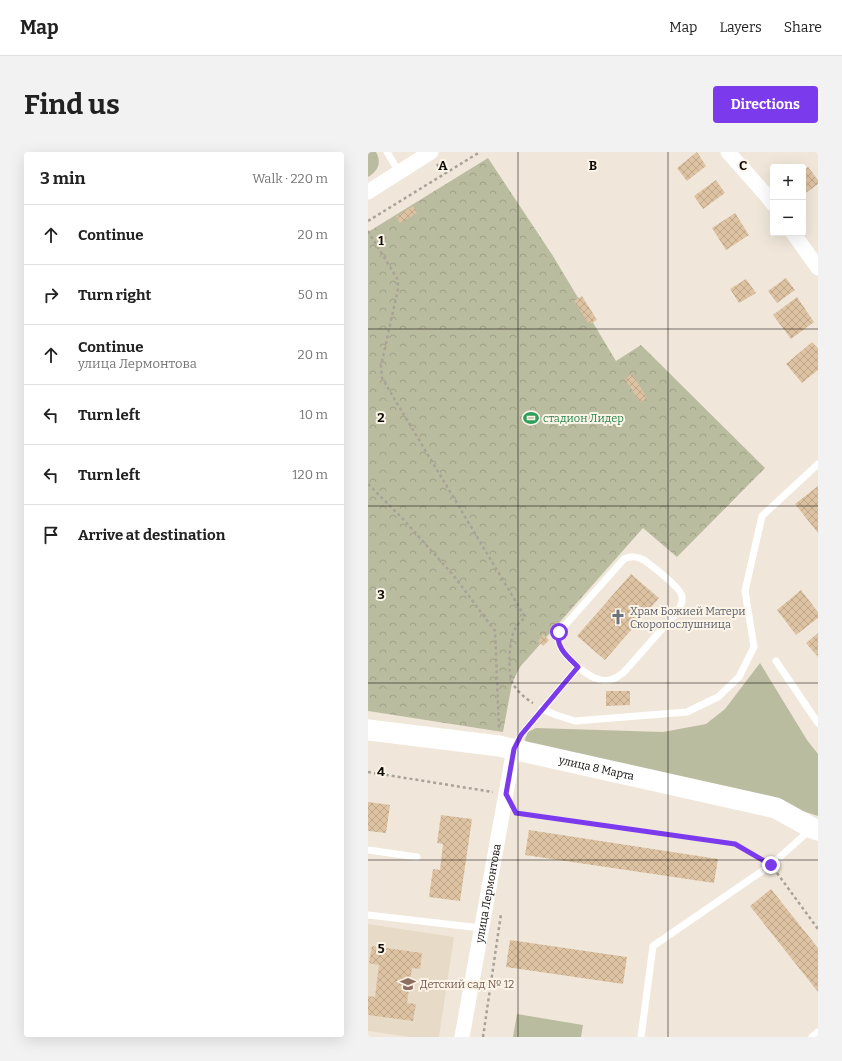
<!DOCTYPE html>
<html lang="en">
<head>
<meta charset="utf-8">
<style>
	:root { --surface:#fff; --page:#f2f2f2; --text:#222; --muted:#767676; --line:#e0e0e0; --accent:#7c3aed }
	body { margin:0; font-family:Bitter,serif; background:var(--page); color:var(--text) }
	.controls { position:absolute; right:12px; top:12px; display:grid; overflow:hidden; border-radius:4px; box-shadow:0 4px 16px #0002 }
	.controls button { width:36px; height:36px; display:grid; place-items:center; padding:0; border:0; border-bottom:1px solid var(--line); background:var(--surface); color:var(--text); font:20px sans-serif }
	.stop { position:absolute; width:12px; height:12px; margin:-9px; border:3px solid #7c3aed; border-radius:50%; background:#fff }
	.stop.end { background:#7c3aed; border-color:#fff; box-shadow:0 1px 4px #0008 }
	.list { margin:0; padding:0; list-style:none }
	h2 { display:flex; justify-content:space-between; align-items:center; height:52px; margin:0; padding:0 16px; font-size:17px }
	h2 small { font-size:13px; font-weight:400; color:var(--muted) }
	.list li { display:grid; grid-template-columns:26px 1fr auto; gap:12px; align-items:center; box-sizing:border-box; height:60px; padding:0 16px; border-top:1px solid var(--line) }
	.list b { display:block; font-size:15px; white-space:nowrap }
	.list p { margin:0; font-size:13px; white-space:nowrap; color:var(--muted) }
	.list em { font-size:13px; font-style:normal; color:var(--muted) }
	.icon { flex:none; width:22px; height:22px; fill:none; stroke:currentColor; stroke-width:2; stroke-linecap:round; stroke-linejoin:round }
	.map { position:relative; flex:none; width:450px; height:885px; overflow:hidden; border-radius:4px }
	header { display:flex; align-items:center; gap:24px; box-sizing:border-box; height:56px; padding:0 20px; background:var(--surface); border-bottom:1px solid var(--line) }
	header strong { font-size:19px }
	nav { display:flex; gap:22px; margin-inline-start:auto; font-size:14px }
	.intro { display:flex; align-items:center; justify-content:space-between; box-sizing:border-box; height:96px; padding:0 24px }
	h1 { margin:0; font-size:28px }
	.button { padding:10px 18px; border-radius:4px; background:var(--accent); color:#fff; font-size:14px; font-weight:700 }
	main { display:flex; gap:24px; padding:0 24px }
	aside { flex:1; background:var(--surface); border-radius:4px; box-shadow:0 4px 16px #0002 }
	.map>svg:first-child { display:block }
	.built { fill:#e7dac7 }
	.green { fill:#babc9f }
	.park { fill:url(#park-crowns) }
	.building { fill:url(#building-cross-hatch) }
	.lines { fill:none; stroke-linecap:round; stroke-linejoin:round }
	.path { stroke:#a9a298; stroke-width:2.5; stroke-dasharray:3 3; stroke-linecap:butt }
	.lane { stroke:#fff; stroke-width:7 }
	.street { stroke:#fff; stroke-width:15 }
	.secondary { stroke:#fff; stroke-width:21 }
	.route { stroke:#7c3aed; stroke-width:5 }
	.grid { fill:none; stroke:#0f0c08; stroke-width:1; stroke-opacity:0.55 }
	.labels { text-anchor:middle; stroke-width:4; stroke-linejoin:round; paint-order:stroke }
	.leisure-label { font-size:11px; fill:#27864d; stroke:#fdf4e8; text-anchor:start }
	.worship-label { font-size:11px; fill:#5b616d; stroke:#fdf4e8; text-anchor:start }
	.street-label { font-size:11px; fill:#0f0c08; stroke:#fdf4e8 }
	.education-label { font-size:11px; fill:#785e54; stroke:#fdf4e8; text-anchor:start }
	.grid-label { font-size:13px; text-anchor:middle; font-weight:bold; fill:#0f0c08; stroke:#fdf4e8; stroke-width:4; stroke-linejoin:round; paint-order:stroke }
</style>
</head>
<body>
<header>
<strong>Map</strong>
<nav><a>Map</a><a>Layers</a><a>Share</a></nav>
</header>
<div class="intro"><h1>Find us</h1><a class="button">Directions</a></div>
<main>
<aside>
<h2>3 min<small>Walk · 220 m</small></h2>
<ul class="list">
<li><svg class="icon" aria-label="ahead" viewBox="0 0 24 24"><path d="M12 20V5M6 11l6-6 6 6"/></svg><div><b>Continue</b></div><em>20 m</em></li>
<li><svg class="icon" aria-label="right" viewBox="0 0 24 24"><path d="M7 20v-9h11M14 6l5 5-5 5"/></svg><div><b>Turn right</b></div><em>50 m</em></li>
<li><svg class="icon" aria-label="ahead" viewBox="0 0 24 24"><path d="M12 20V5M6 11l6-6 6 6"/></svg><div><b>Continue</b><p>улица Лермонтова</p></div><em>20 m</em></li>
<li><svg class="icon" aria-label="left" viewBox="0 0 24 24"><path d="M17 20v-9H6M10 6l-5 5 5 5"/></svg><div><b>Turn left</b></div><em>10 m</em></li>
<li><svg class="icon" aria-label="left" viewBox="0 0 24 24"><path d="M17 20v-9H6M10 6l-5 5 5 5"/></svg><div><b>Turn left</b></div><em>120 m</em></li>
<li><svg class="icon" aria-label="arrive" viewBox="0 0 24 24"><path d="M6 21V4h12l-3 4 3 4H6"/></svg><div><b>Arrive at destination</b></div></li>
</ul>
</aside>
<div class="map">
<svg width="450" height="885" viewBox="0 0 450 885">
	<defs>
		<pattern id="park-crowns" width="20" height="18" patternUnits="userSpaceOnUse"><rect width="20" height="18" fill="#babc9f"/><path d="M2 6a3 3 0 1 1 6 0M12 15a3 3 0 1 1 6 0" fill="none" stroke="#9fa087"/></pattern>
		<pattern id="building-cross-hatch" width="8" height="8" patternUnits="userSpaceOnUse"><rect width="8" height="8" fill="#dec3a3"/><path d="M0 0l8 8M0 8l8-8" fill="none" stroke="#bda68b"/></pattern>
	</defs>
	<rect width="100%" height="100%" fill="#f0e7da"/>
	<path class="built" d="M0 772 86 785 71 885H42L0 879Z"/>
	<path class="green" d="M0 0H8C14 11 10 19 0 25Z
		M392 511 439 588 450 602V664L398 647 159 595 157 587 160 580 168 576 295 580 338 572 357 557Z
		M149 862 215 873 213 885H145Z"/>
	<path class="park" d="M120 6 185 104 248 209 273 193 397 316 309 405 275 376 152 515 144 531 135 580 0 559V80Z"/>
	<path class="building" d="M329 0 338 14 319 29 309 16Z
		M440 15 450 28V32L435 43V19Z
		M348 28 357 41 335 57 326 44Z
		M45 54 49 61 32 71 28 65Z
		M367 61 381 83 358 98 344 76Z
		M418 126 427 138 409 151 400 139Z
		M378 127 388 141 371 151 362 137Z
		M214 144 229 168 221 172 206 149Z
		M429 145 446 170 423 187 405 163Z
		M444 190 450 196V218L434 231 418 212Z
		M264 222 279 246 272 250 257 227Z
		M450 334V381L427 352Z
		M263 422 291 446 237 508 209 484Z
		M433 438 450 460V466L428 483 409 458Z
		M450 481V505L438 491Z
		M175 482 181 488 175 494 170 489Z
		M238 539H262V553L238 554Z
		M0 650 22 653 18 681 0 679Z
		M73 663 104 667 92 749 61 745 65 717 72 718 75 692 69 691Z
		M161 678 350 707 346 731 157 703Z
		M403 737 450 796V840L382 754Z
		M142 788 259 805 255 832 138 815Z
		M4 794 54 801 52 817 44 816 39 851 48 852 45 869 0 863V844L7 845 11 813 1 811Z"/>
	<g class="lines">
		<path class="path" d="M69 12 76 22
			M0 69 112 0
			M0 79 30 128V137L13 214 14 226 157 465C154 469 149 472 147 477 141 487 139 522 145 532 149 539 158 547 165 551
			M0 332 34 366 86 424 127 479 131 576
			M0 620 125 640
			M149 661 367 692 393 707
			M409 721 450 777
			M115 885 133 762"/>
		<path class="lane" d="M19 0 31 20
			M408 509 450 571
			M174 557 188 563 207 569 319 560 350 545 371 525 386 495 377 439 394 364 450 312
			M147 595 153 583 210 515C220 523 232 532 245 527 249 526 253 522 256 520L310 459C313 454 315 450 314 444 312 435 284 414 276 408 268 404 263 404 256 407L191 480C187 495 200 505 210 515
			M0 698 49 705
			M0 763 113 776
			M273 885 285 794 403 713 443 677
			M444 885 450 880"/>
		<g class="street">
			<path d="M360 0 399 44 405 52"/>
			<path d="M0 40 63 0"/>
			<path d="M425 81 450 116"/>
			<path id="s1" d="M94 885 146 597"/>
		</g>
		<path class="secondary" id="s2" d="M0 578 131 594 408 656 444 676 450 678"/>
	</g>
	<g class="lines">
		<path class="route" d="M191 480C187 495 200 505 210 515L153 583 146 597 138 642 148 661 367 692 403 713"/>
	</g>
	<path class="grid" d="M150 0V885M300 0V885M0 177H450M0 354H450M0 531H450M0 708H450"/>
	<defs>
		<symbol id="stadium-bare" viewBox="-9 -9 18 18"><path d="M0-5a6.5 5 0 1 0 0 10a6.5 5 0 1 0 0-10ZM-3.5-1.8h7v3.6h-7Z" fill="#2e9e5b" stroke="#fdf4e8" stroke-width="2.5" paint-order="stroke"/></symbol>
		<symbol id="church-bare" viewBox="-9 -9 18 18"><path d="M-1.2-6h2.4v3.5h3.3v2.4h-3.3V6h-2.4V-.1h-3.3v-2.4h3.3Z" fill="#6b7280" stroke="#fdf4e8" stroke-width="2.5" paint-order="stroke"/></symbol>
		<symbol id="school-bare" viewBox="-9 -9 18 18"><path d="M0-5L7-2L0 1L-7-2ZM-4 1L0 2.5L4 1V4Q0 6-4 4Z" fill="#8d6e63" stroke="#fdf4e8" stroke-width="2.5" paint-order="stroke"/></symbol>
	</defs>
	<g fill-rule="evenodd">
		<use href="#stadium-bare" x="152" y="255" width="22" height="22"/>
		<use href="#church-bare" x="239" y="454" width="22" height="22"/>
		<use href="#school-bare" x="29" y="821" width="22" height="22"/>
	</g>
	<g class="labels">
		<g class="leisure-label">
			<text x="175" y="270">стадион Лидер</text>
		</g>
		<g class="worship-label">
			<text x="262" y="463">Храм Божией Матери<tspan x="262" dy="13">Скоропослушница</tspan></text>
		</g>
		<g class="street-label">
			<text dy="4" stroke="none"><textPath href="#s2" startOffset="232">улица 8 Марта</textPath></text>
			<text dy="4" stroke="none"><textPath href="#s1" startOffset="146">улица Лермонтова</textPath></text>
		</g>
		<g class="education-label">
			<text x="52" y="836">Детский сад № 12</text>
		</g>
	</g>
	<g class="grid-label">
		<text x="75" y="18">A</text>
		<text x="225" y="18">B</text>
		<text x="375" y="18">C</text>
		<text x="13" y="93">1</text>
		<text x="13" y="270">2</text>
		<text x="13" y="447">3</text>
		<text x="13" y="624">4</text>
		<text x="13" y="801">5</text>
	</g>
</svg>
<div class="controls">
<button>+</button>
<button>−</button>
</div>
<div class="stop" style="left:191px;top:480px"></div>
<div class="stop end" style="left:403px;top:713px"></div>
</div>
</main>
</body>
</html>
